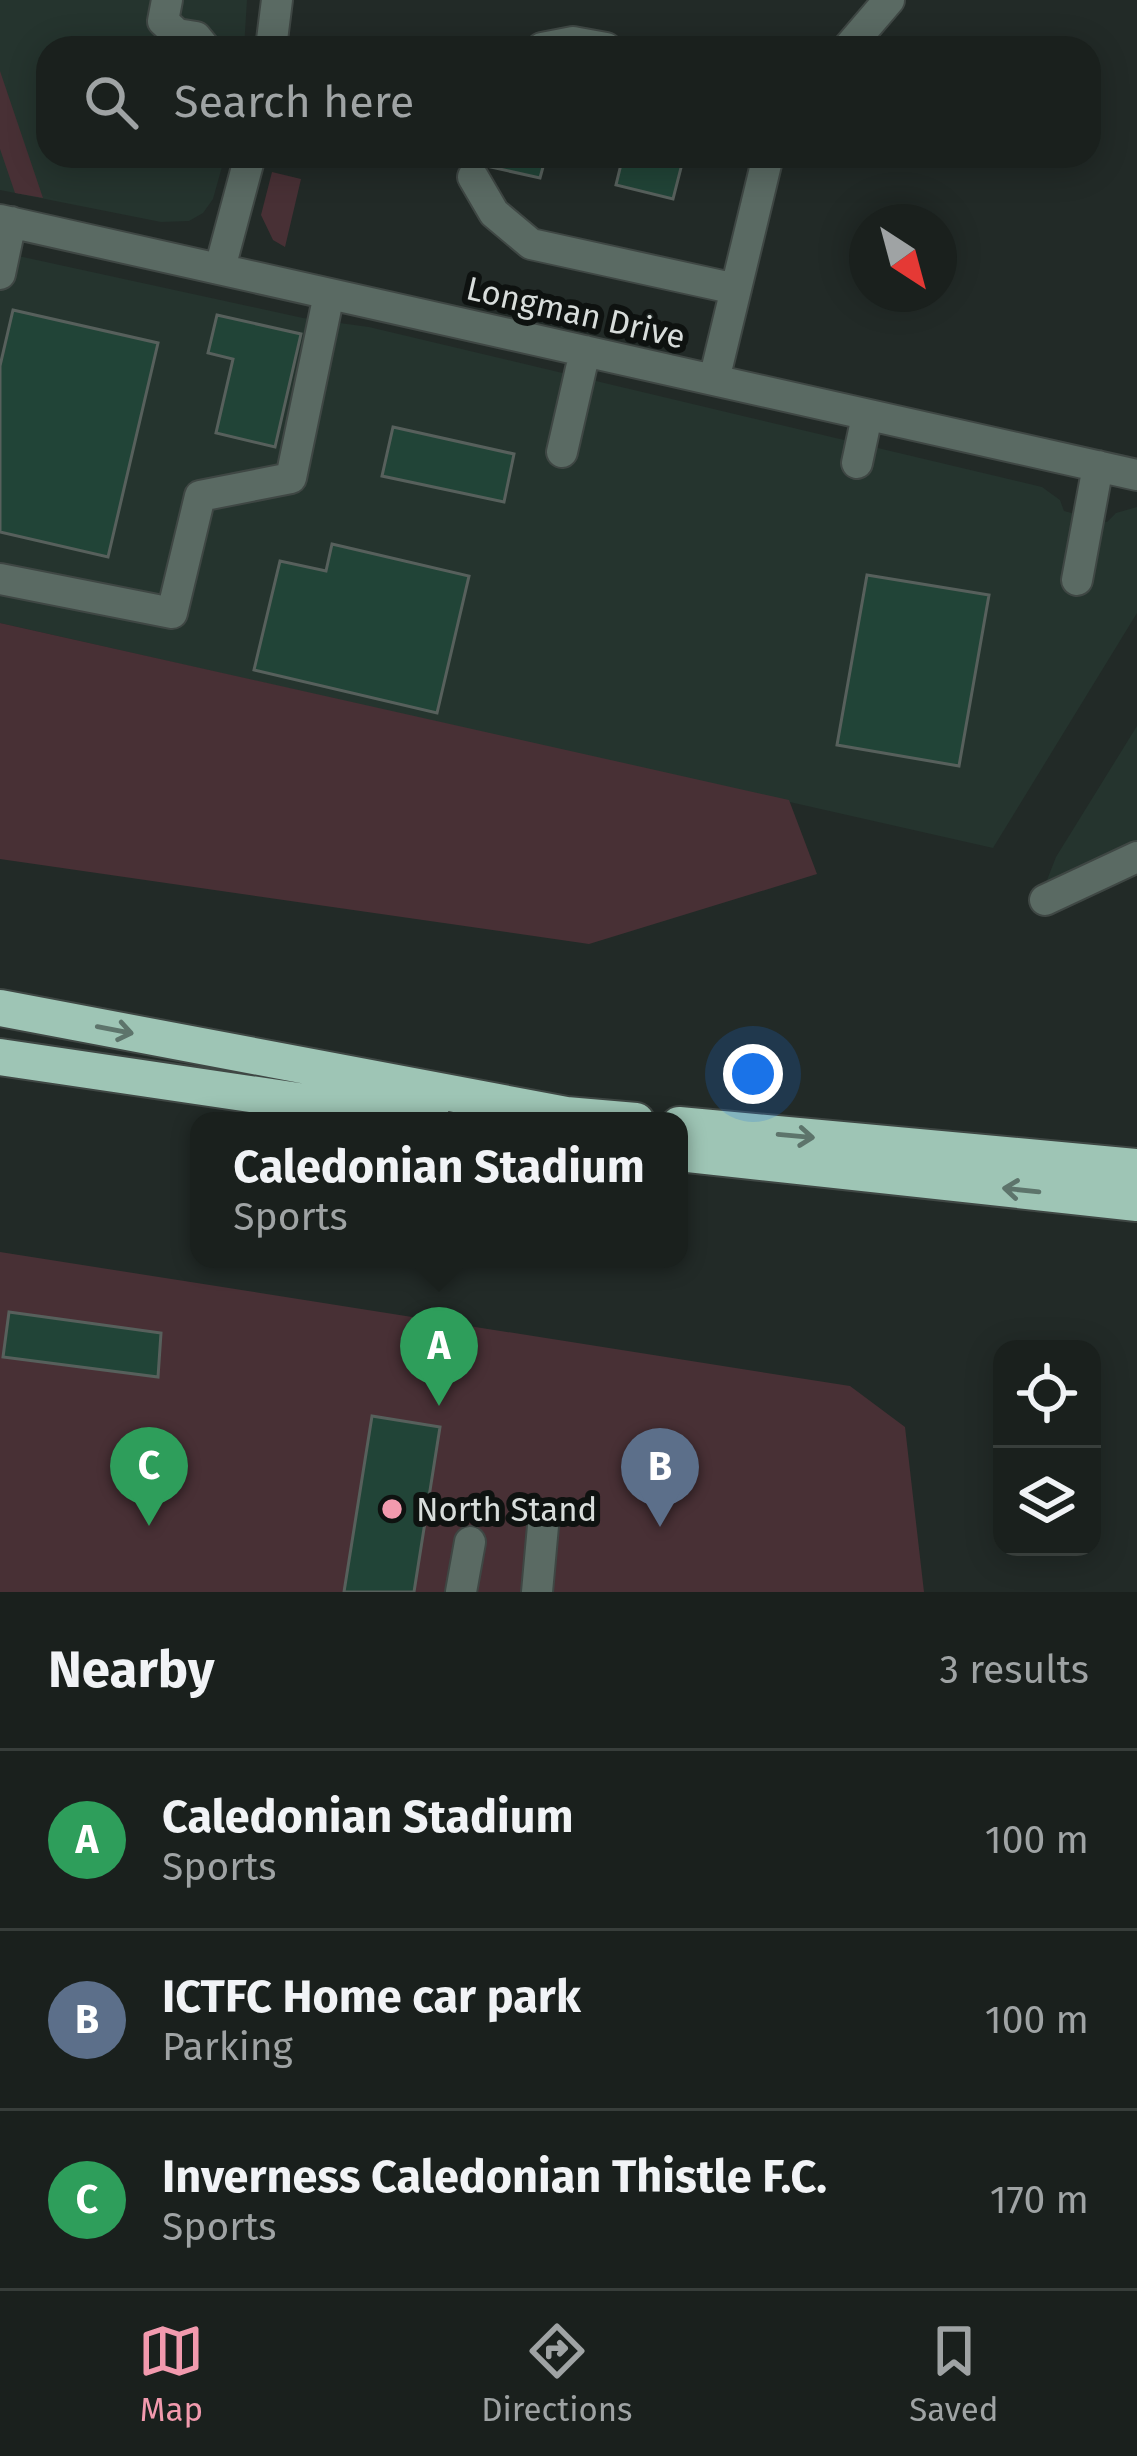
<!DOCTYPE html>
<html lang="en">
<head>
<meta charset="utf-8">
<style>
	:root { --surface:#1a201d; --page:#232826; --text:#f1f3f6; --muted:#9fa3a4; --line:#383e3b; --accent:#f29aae }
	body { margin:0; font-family:"Fira Sans",sans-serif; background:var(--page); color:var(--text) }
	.controls { position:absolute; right:36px; bottom:36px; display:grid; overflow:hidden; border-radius:24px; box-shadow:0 6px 30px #0003 }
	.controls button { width:108px; height:108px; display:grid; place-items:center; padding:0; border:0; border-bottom:3px solid var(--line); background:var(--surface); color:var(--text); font:60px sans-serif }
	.compass { position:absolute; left:849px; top:204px; width:108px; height:108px; border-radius:50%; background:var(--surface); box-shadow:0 6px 30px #0003; rotate:144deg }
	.you { position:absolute; left:753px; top:1074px; width:42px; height:42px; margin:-30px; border:9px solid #fff; border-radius:50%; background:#1a73e8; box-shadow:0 0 0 18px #1a73e833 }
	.badge { display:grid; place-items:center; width:78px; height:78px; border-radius:50%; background:var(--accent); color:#fff; font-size:39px; font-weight:700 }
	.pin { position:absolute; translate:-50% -99px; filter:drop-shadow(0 3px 6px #0008) }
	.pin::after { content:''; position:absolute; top:63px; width:42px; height:36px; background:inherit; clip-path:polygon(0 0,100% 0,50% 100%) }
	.popup { position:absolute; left:190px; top:1112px; width:498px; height:156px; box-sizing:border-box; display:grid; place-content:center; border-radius:24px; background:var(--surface); filter:drop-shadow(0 3px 9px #0005); font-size:39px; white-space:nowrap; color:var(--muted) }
	.popup b { font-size:45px; color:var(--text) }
	.popup::after { content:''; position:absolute; left:50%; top:100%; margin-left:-24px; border:24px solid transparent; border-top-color:var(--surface) }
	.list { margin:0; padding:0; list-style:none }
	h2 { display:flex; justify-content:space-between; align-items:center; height:156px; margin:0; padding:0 48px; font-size:51px }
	h2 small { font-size:39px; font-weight:400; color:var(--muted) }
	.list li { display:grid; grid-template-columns:78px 1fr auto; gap:36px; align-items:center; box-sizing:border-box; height:180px; padding:0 48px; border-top:3px solid var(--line) }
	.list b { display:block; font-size:45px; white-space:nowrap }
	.list p { margin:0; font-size:39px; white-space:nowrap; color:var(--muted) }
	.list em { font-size:39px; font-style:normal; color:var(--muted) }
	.icon { flex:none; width:66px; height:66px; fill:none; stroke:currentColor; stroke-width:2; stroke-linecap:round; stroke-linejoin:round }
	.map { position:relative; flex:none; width:1137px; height:1592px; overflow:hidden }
	.search { position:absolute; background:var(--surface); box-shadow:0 6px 30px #0003; left:36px; right:36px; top:36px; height:132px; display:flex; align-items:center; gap:30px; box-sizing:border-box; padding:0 42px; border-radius:36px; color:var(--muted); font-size:45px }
	.sheet { height:696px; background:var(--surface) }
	nav { display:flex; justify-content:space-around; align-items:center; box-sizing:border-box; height:168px; border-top:3px solid var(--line); background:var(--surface); font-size:33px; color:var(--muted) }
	nav a { display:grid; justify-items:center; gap:6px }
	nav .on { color:var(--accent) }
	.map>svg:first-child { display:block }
	.built { fill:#25342e }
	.green { fill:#483035 }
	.building { fill:#214437; stroke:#57605c; stroke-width:3 }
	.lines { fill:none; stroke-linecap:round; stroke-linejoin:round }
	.minor-casing { stroke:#3f4744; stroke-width:34 }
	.highway-casing { stroke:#3f4744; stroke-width:40 }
	.minor { stroke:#5a6a63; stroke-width:30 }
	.highway { stroke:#9ec5b5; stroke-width:36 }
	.oneway { stroke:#5d746b }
	.poi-dot { fill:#f29aae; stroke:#0e1210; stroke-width:4.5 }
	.labels { text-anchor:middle; stroke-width:12; stroke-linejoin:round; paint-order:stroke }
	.street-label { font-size:33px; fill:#d8dddb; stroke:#0e1210 }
	.poi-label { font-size:33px; fill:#d8dddb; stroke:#0e1210; text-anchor:start }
</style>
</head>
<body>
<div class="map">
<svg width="1137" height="1592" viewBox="0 0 1137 1592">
	<rect width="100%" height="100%" fill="#222a27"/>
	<path class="built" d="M0 0H247L244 48H48V156H225L213 199 203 213 189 221 161 222 0 190Z
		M0 252 303 318 369 327 1042 487 1060 500 1064 511 1107 522 1116 513 1137 507V613L993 848 0 623Z
		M1137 726V848L1045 885 1056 857Z"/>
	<path class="green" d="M0 71 43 198 15 193 0 149Z
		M272 172 301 179 285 247 273 240 261 215Z
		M0 623 789 800 817 874 589 944 0 859Z
		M0 1252 850 1386 905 1427 924 1592H0Z"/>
	<path class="building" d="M441 156H546L540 178Z
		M623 156H684L673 199 616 185Z
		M13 310 158 343 108 557 0 532V366Z
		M217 315 301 334 275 447 216 433 233 359 208 353Z
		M393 427 514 454 504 502 382 476Z
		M332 544 469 576 437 713 254 670 280 561 326 571Z
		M867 575 989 595 959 766 837 745Z
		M9 1312 161 1333 158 1377 3 1357Z
		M372 1416 440 1427 414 1592H344Z"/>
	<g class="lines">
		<defs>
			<path id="minor" d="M167 0 163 21 177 34 196 37 205 48
				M271 48 277 0
				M542 48 573 42 606 48
				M848 48 889 0
				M473 177 494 213 531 244 736 289
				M0 220 1137 475
				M220 268 250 156
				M0 274 11 222
				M714 380 768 156
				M562 452 585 351
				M857 463 867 416
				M0 579 172 613 200 496 291 478 329 294
				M1077 580 1098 466
				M1045 900 1137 857
				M461 1592 470 1542
				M537 1592 544 1515"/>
			<path id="highway" d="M0 1008 566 1115 636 1121
				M0 1057 433 1121
				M679 1125 1137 1167
				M679 1153 1137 1203"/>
		</defs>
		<use href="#minor" class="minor-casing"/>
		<use href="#highway" class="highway-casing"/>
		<use href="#minor" class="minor"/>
		<use href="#highway" class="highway"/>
	</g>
	<defs><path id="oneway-shaft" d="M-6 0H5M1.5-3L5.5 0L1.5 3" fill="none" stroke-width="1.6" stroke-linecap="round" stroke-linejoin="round" transform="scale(3)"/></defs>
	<g class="oneway">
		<use href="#oneway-shaft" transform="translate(115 1030) rotate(11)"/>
		<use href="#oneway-shaft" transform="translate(796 1136) rotate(5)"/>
		<use href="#oneway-shaft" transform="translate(1021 1190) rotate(-174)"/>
	</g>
	<circle class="poi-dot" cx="392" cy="1509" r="12"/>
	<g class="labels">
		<g class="street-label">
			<text transform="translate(576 312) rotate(13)" y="12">Longman Drive</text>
		</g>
		<g class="poi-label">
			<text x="416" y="1521">North Stand</text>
		</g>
	</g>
</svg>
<div class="controls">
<button><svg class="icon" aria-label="locate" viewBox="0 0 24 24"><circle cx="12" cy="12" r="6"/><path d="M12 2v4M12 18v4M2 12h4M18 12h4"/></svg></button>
<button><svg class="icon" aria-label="layers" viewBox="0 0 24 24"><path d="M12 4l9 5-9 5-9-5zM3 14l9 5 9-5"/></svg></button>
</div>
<svg class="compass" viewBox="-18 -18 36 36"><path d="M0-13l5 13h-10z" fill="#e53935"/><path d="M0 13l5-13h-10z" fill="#9fa3a4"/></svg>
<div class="you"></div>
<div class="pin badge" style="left:439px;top:1406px;background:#2e9e5b">A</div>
<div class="popup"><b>Caledonian Stadium</b>Sports</div>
<div class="pin badge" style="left:660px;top:1527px;background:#5c6f8a">B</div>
<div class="pin badge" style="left:149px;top:1526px;background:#2e9e5b">C</div>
<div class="search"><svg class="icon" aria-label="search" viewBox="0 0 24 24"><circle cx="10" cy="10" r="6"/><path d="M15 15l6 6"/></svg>Search here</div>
</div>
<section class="sheet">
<h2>Nearby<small>3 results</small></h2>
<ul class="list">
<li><span class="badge" style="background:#2e9e5b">A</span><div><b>Caledonian Stadium</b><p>Sports</p></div><em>100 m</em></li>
<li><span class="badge" style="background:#5c6f8a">B</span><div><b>ICTFC Home car park</b><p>Parking</p></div><em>100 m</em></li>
<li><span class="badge" style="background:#2e9e5b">C</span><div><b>Inverness Caledonian Thistle F.C.</b><p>Sports</p></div><em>170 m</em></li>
</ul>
</section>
<nav>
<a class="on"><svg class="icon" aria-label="map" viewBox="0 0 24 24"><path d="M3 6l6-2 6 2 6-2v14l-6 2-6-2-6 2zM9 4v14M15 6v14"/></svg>Map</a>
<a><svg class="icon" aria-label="directions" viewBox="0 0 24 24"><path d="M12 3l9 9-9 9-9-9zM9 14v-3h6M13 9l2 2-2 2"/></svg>Directions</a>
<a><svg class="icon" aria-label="saved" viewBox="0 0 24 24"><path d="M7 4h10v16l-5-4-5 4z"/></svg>Saved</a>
</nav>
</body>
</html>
